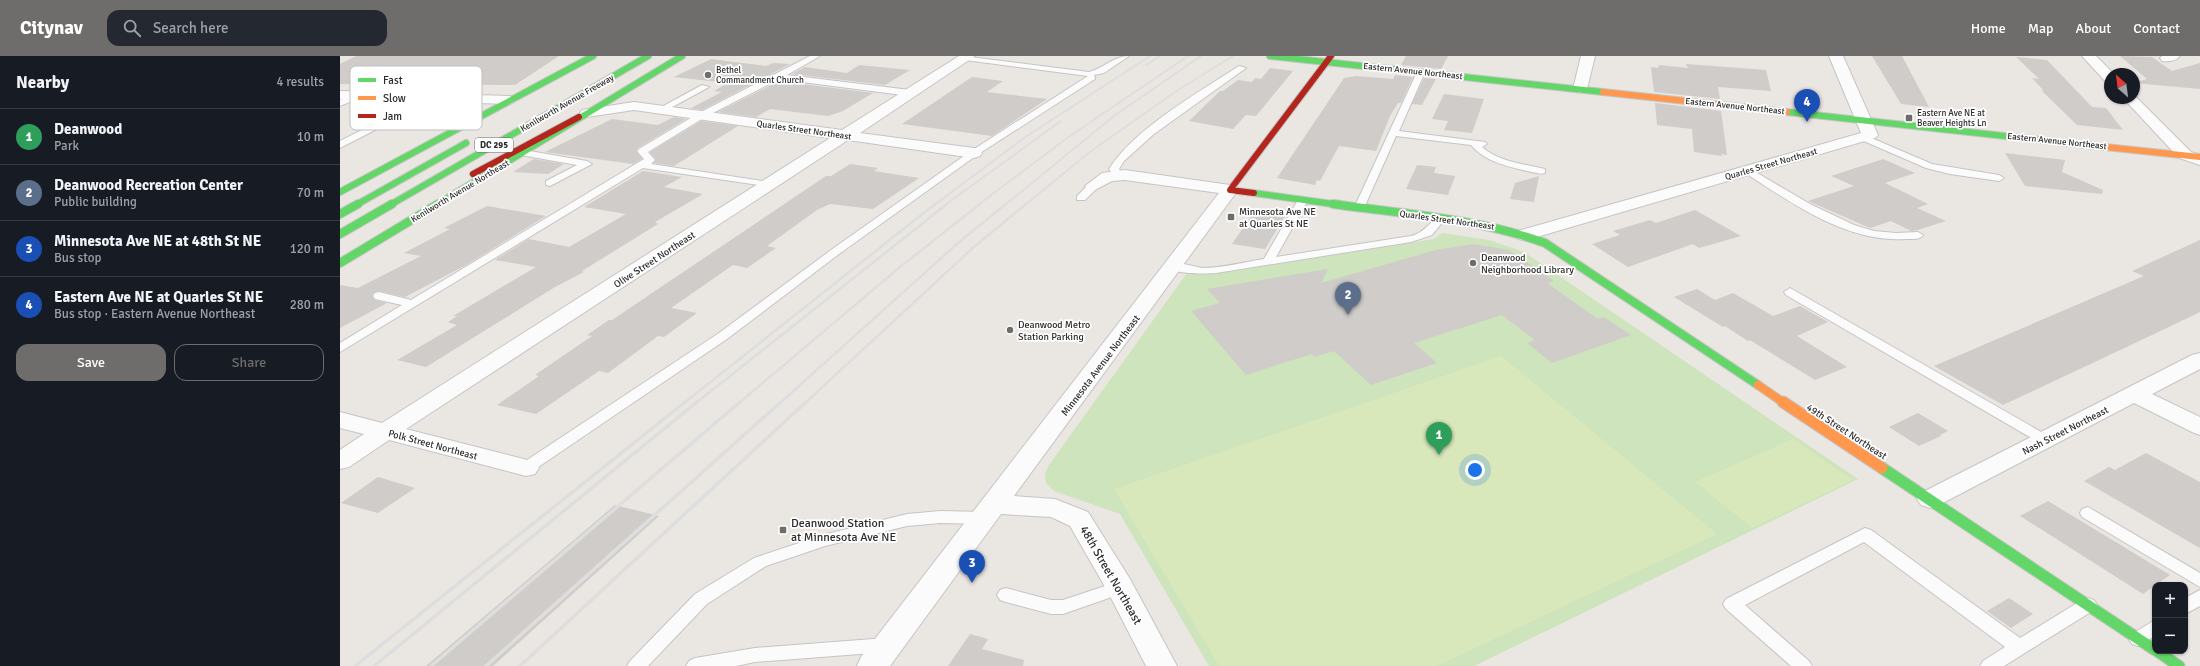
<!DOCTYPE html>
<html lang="en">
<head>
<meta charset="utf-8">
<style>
	:root { --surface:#171b24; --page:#242831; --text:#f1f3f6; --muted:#9ea1a6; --line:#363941; --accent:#6e6d6c }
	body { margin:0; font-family:Signika,sans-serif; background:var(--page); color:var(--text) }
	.controls { position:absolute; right:12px; bottom:12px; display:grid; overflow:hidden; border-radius:8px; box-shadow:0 1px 3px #0004 }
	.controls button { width:36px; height:36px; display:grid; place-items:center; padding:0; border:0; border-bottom:1px solid var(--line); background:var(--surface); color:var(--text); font:20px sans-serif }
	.compass { position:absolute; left:1764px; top:12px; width:36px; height:36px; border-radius:50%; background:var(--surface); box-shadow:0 1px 3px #0004; rotate:332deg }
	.you { position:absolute; left:1135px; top:414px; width:14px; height:14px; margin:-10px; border:3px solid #fff; border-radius:50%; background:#1a73e8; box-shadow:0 0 0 6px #1a73e833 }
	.badge { display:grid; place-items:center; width:26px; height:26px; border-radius:50%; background:var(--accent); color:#fff; font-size:13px; font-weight:700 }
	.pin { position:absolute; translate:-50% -33px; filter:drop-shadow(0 1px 2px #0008) }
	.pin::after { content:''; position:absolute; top:21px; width:14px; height:12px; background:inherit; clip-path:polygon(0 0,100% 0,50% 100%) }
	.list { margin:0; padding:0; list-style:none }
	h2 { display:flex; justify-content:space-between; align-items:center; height:52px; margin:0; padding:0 16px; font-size:17px }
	h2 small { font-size:13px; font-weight:400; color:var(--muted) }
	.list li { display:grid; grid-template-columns:26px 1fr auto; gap:12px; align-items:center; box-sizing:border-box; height:56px; padding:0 16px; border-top:1px solid var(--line) }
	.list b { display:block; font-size:15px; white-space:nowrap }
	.list p { margin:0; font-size:13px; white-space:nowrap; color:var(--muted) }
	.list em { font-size:13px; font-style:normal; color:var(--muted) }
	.actions { display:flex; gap:8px; padding:12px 16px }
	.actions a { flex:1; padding:9px 0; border:1px solid var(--accent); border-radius:12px; text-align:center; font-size:14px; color:var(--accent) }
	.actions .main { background:var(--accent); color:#fff }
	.icon { flex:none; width:22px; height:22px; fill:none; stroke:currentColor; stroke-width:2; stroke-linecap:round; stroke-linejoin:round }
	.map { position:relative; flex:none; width:1860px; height:610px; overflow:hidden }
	header { display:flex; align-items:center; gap:24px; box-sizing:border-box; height:56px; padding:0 20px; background:var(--accent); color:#fff }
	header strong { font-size:19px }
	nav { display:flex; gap:22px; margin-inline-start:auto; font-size:14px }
	.search { width:280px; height:36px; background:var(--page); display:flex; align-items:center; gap:10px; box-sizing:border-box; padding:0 14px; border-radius:12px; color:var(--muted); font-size:15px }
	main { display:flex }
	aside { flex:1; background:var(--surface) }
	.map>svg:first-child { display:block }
	.green { fill:#cde4bc }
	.pitch { fill:#d8e8ba }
	.building { fill:#cfccc9 }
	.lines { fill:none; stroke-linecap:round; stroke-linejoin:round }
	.lane-casing { stroke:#c6c4c5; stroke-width:2 }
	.street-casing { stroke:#c6c4c5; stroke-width:2 }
	.fast-far2-casing { stroke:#c6c4c5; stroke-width:8 }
	.fast-far1-casing { stroke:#c6c4c5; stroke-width:10 }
	.fast-casing { stroke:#c6c4c5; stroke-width:13 }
	.slow-far2-casing { stroke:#c6c4c5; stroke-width:8 }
	.slow-far1-casing { stroke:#c6c4c5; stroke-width:10 }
	.slow-casing { stroke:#c6c4c5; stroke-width:13 }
	.jam-casing { stroke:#c6c4c5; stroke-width:8 }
	.lane { fill:#fcfbfb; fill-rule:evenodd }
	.street { fill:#fcfbfb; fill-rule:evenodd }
	.fast-far2 { stroke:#63d668; stroke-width:6 }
	.fast-far1 { stroke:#63d668; stroke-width:8 }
	.fast { stroke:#63d668; stroke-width:11 }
	.slow-far2 { stroke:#ff974d; stroke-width:6 }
	.slow-far1 { stroke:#ff974d; stroke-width:8 }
	.slow { stroke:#ff974d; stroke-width:11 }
	.jam { stroke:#b3261e; stroke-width:6 }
	.rail-far2 { stroke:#dededf; stroke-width:2 }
	.rail-far1 { stroke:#dededf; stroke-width:2.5 }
	.rail { stroke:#dededf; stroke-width:3.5 }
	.poi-dot { fill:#6e6d6c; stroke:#fff; stroke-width:1.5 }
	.labels { text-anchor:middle; stroke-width:3.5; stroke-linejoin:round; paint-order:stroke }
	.far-poi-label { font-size:9px; fill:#2c2c2c; stroke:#fff; text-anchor:start }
	.far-street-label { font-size:9px; fill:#2c2c2c; stroke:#fff }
	.shield { fill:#fff; stroke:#6b6b6b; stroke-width:1 }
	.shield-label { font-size:9px; font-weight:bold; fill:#2c2c2c }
	.poi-label { font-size:10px; fill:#2c2c2c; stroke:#fff; text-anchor:start }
	.street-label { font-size:10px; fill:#2c2c2c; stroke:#fff }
	.near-poi-label { font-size:12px; fill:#2c2c2c; stroke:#fff; text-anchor:start }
	.near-street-label { font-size:12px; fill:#2c2c2c; stroke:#fff }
	.key { fill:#fff; stroke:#c0c0c0; stroke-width:1 }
	.key-label { font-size:11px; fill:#2c2c2c }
</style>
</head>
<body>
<header>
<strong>Citynav</strong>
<div class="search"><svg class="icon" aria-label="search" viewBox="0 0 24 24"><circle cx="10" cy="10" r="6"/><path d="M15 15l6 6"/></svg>Search here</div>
<nav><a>Home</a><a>Map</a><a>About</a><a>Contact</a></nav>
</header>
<main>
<aside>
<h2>Nearby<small>4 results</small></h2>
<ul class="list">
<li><span class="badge" style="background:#2e9e5b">1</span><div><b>Deanwood</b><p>Park</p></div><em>10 m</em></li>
<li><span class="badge" style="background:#5c6f8a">2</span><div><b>Deanwood Recreation Center</b><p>Public building</p></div><em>70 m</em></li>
<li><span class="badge" style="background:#1a4fb4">3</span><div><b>Minnesota Ave NE at 48th St NE</b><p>Bus stop</p></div><em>120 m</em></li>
<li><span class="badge" style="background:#1a4fb4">4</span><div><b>Eastern Ave NE at Quarles St NE</b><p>Bus stop · Eastern Avenue Northeast</p></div><em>280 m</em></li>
</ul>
<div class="actions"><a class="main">Save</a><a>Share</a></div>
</aside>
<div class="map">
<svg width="1860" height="610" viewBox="0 0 1860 610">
	<rect width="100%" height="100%" fill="#eae6e2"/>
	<path class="green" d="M1102 177 1149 184 1184 196 1518 423 1134 610H869L780 458 714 435 706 427 705 417 709 409 847 217H882L1094 183Z"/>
	<path class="pitch" d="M1161 300 1377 478 1097 610H879L774 433Z
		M1453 383 1513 424 1412 472 1355 426Z"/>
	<path class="building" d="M16 0H219L175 29 0 28V8Z
		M1066 0H1108L1101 13 1061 9Z
		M1532 0H1562L1589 51 1561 48Z
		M1780 0 1812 1 1832 15 1860 7V33L1794 27 1807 23Z
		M1676 1 1707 4 1752 51 1766 52 1783 74 1737 69 1701 34 1704 35 1692 22 1699 23Z
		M371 3 426 10 433 7 450 8 362 54 351 52 382 36 374 35 388 27 334 21Z
		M1346 8 1426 14 1431 35 1378 31 1380 43 1314 36 1311 11 1318 12 1319 9 1348 12Z
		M519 9 570 14 545 29 452 18 465 11 507 17Z
		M930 12 953 15 916 60 906 59 893 73 849 65 880 35H883L898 24 912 26 915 22 921 23Z
		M1055 19 1073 21 1061 47H1058L1050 60 1036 95 999 90 980 125 977 124 975 129 937 122 1004 22 1016 20 1053 23Z
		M632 21 663 25 647 36 707 43 652 80 562 68Z
		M1084 22 1096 23 1082 49 1072 48Z
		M439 25 533 37 503 55 488 60 430 53 416 61 378 56Z
		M1104 38 1144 43 1132 77 1104 74 1108 65 1092 63Z
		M1315 47 1381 55 1387 99 1381 98 1382 100 1354 96 1352 73 1317 69Z
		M334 61 346 63 298 92 296 95 302 103 293 108 205 96 272 63 318 69Z
		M361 65 398 70 334 110 314 107 316 103 310 96Z
		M1665 97 1725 104 1722 116 1763 134 1762 138 1685 130Z
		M194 103 224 108 208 118 173 116Z
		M1543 103 1575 117 1545 127 1588 148 1577 152 1606 165 1578 174 1571 175 1551 165 1530 172 1468 145 1514 130 1491 120Z
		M510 108 538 112 534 115 579 122 533 153 490 148 477 154 427 190 436 192 407 212 393 209 331 252 357 257 324 281 318 280 268 317 259 315 196 358 157 349 199 320 195 319 252 280 247 279 269 264H272L486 120H491Z
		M1077 109 1096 111 1094 117 1115 120 1108 139 1066 133Z
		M303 115 342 121 324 131 363 138 315 166 318 168 242 215 244 216 215 231 86 311 57 304 117 269 108 266 117 260H113L196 211 155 204 189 183 229 191 286 158 244 151Z
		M1199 120 1194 146 1170 143 1175 127Z
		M147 150 206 160 126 209 65 241 39 235 35 236 32 239 34 244 47 247 0 272V229L18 232 81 200 64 197 110 173 104 172Z
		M1355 154 1401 180 1359 192 1353 188 1288 211 1252 188 1280 179 1273 175 1310 164 1316 167Z
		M914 156 945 160 925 193 892 188Z
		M1860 184V256L1812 279 1663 349 1594 310 1804 220 1792 215Z
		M1133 188 1169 194 1214 225 1207 227 1258 263 1264 261 1291 279 1212 307 1187 287 1195 284 1162 259 1074 287 1097 307 1031 329 994 295 974 301 972 298 906 319 851 255 880 247 867 233 988 213 981 227 1096 194Z
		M1357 233 1375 244 1393 237 1433 260 1460 250 1488 266 1457 280 1507 311 1475 324 1410 284 1408 285 1385 270 1383 271 1334 241Z
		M1578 357 1608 375 1600 379 1601 380 1579 390 1549 371Z
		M1806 397 1860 426V492L1744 425 1769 411 1775 414Z
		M38 421 75 432 38 457 1 447Z
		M1708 445 1713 448 1830 519 1803 538 1680 460Z
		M275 449 319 460 153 610H86Z
		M1669 542 1693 558 1671 572 1647 555Z
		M630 578 648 583 642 593 684 604 683 610H608Z"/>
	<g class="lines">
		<defs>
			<path id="lane" d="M470 0H480L447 19 570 34 574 37 570 40 439 23 365 61 308 96 315 104 311 108 429 126 434 129 433 131 303 112 0 296V287L62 249 35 243 33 240 35 237 39 236 71 244 304 103 297 95 299 93 359 57Z
				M622 0 749 16C764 12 774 0 789 0L764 17 754 19 755 23 637 99 499 198 387 283 191 416H181L179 412 181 408 379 277 491 194 631 95 748 20 625 4H622Z
				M899 10 906 12 814 78 784 105 779 113 783 120 781 122H775L769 113C794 73 859 36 899 10Z
				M1078 14 1085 16 1059 75 1145 86 1147 88 1142 91C1159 106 1184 108 1205 113V117C1200 119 1193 116 1187 115 1166 110 1146 106 1131 89L1056 80 1024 152 1023 154H1015L1014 152Z
				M362 29 369 31 323 56 316 54Z
				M16 37 20 40 19 42 0 50V44Z
				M90 40 97 42 0 92V85Z
				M1522 78 1592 108 1659 119 1664 122 1659 125 1610 118 1586 112 1519 83 1517 81Z
				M184 94 247 105 252 108 210 130 206 129V125L237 109 181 99V95Z
				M1407 111 1470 148 1514 169 1534 175 1556 177 1578 176 1583 179C1580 184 1572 183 1566 183 1507 187 1451 147 1404 116L1402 114Z
				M753 127 757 128V132L745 144H737V140L749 128Z
				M963 141 968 144 936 201 1071 180C1087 176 1092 162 1100 160L1105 163 1092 179 1071 186 876 217C866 218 833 218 827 211 833 203 854 211 863 212 883 212 904 206 924 203L958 144Z
				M1450 232 1710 381 1712 384 1710 387H1700L1446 239 1444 236Z
				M1748 451 1860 517V531L1742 461 1740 457 1742 453Z
				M600 455 644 456 650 458 652 462 650 466 644 468 600 467 567 470 485 490 426 510 367 548 308 610H287L290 605 355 538 414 502 483 479 567 458Z
				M1525 472 1531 474 1680 582 1742 544 1748 542 1754 544 1757 549 1754 554 1664 610H1640L1643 605 1665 591 1524 486 1405 549 1469 605 1472 610H1451L1386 553 1383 548 1386 543Z
				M780 525 786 526 788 531 786 536 723 558H711L666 546 660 544 657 539 660 534 666 532 711 544H723Z
				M1860 534V550L1845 558V542Z
				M1815 564V580L1798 590 1792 588 1789 583 1792 578Z
				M546 582 552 584 555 589 552 594 546 596 415 606 396 610H346L349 605 355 602 415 592Z"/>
			<path id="street" d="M619 0H635L520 77 634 92 640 94 642 97 640 100 634 102 508 84 66 373 195 406 199 412 195 418 186 420 49 384 9 411 0 413V394L24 378 0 372V356L42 367 490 82 294 54 247 61 242 60 240 57 242 54 294 46 502 74Z
				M1241 0H1255L1247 33 1240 37 1233 33Z
				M1489 0H1503L1538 79 1535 82 1190 183 1184 184 1178 183 1175 179 1178 175 1521 77Z
				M1742 0H1756L1774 18H1770V26L1765 25Z
				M1822 0H1840C1836 5 1828 6 1822 5L1820 2Z
				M0 35 170 40 177 44 170 48 0 43Z
				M1794 39 1851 96 1860 99V109L1839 102 1783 42H1794Z
				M785 114 890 129 896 130 898 134 674 440 715 443 748 456 790 523 837 610H806L768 536 730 470 711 461 661 458 550 610H517L521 601 879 137 785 124 772 125 753 135 747 134 745 130 762 117Z
				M1860 297V313L1812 338 1860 361V379L1852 376 1794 347 1599 449 1590 452 1581 449 1577 443 1581 437 1852 299Z"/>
			<path id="fast-far2" d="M930 0 1263 36
				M1447 56 1737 88
				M0 136 253 0
				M914 137 1000 149
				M16 149 126 87
				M50 149 308 0
				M96 149 342 0"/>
			<path id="fast-far1" d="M993 148C1064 158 1137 162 1205 187L1418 329
				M0 158 18 148
				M0 178 52 148
				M0 207 98 148"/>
			<path id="fast" d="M1542 412 1815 594
				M1817 595 1839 610"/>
			<path id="slow-far2" d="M1263 36 1447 56
				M1737 88 1860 101"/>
			<path id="slow-far1" d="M1418 329 1444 347"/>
			<path id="slow" d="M1443 346 1542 412"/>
			<path id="jam" d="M133 118 239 61
				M914 137 890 134 991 0"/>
		</defs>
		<use href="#lane" class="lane-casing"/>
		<use href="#street" class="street-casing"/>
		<use href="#fast-far2" class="fast-far2-casing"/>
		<use href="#fast-far1" class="fast-far1-casing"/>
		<use href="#fast" class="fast-casing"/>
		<use href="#slow-far2" class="slow-far2-casing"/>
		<use href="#slow-far1" class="slow-far1-casing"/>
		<use href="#slow" class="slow-casing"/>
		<use href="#jam" class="jam-casing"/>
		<use href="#lane" class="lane"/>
		<use href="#street" class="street"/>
		<use href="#fast-far2" class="fast-far2"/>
		<use href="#fast-far1" class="fast-far1"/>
		<use href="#fast" class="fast"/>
		<use href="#slow-far2" class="slow-far2"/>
		<use href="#slow-far1" class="slow-far1"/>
		<use href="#slow" class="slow"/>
		<use href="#jam" class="jam"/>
		<path class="rail-far2" d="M806 9 820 0
			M594 149 684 82 810 0
			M605 149 721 65
			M638 149 730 80 848 0
			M665 149 774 60 861 0
			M685 149 751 95 838 34 893 0"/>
		<path class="rail-far1" d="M344 347 595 148
			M356 347 607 148
			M399 347 560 211 640 148
			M440 347 618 187 666 148
			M465 347 635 190 686 148"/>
		<path class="rail" d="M15 610 345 346
			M34 610 357 346
			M91 610 400 346
			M146 610 441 346
			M180 610 466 346"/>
	</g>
	<g class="poi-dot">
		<circle cx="368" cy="19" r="4"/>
		<rect x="1565" y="58" width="8" height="8" rx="2"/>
		<rect x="887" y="157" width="8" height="8" rx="2"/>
		<circle cx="1133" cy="207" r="4"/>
		<circle cx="670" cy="274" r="4"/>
		<rect x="439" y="470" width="8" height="8" rx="2"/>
	</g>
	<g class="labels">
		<g class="far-poi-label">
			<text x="376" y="17">Bethel<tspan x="376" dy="10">Commandment Church</tspan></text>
			<text x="1577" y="60">Eastern Ave NE at<tspan x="1577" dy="10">Beaver Heights Ln</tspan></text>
		</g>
		<g class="far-street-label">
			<text transform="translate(1073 15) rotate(6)" y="3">Eastern Avenue Northeast</text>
			<text transform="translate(227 47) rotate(-30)" y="3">Kenilworth Avenue Freeway</text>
			<text transform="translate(1395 50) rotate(6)" y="3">Eastern Avenue Northeast</text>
			<text transform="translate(464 74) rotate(8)" y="3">Quarles Street Northeast</text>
			<text transform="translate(1717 85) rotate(6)" y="3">Eastern Avenue Northeast</text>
			<text transform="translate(1431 108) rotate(-16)" y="3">Quarles Street Northeast</text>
			<text transform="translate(120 135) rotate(-31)" y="3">Kenilworth Avenue Northeast</text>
			<text transform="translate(1107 164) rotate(8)" y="3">Quarles Street Northeast</text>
		</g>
		<rect class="shield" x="135" y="82" width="38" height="14" rx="3"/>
		<g class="shield-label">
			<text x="154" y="92">DC 295</text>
		</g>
		<g class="poi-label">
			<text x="899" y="159">Minnesota Ave NE<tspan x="899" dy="12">at Quarles St NE</tspan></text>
			<text x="1141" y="205">Deanwood<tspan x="1141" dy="12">Neighborhood Library</tspan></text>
			<text x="678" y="272">Deanwood Metro<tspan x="678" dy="12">Station Parking</tspan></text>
		</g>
		<g class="street-label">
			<text transform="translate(314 203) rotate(-33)" y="4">Olive Street Northeast</text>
			<text transform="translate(760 309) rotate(-53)" y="4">Minnesota Avenue Northeast</text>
			<text transform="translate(1725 374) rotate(-27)" y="4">Nash Street Northeast</text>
			<text transform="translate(1507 375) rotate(33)" y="4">49th Street Northeast</text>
			<text transform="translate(93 388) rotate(15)" y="4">Polk Street Northeast</text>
		</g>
		<g class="near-poi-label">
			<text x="451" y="471">Deanwood Station<tspan x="451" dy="14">at Minnesota Ave NE</tspan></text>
		</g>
		<g class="near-street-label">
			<text transform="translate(771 519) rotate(60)" y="4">48th Street Northeast</text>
		</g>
	</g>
	<rect x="10" y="10" width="132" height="64" rx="6" class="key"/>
	<rect x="18" y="22" width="18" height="4" fill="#63d668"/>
	<rect x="18" y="40" width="18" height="4" fill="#ff974d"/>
	<rect x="18" y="58" width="18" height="4" fill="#b3261e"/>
	<g class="key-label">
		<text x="43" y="28">Fast</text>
		<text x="43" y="46">Slow</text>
		<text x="43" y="64">Jam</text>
	</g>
</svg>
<div class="controls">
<button>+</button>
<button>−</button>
</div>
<svg class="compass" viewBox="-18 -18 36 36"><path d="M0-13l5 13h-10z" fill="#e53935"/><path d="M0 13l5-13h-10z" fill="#9ea1a6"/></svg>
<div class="you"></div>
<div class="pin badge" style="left:1099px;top:399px;background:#2e9e5b">1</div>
<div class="pin badge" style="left:1008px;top:259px;background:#5c6f8a">2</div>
<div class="pin badge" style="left:632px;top:527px;background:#1a4fb4">3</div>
<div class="pin badge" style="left:1467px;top:66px;background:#1a4fb4">4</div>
</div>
</main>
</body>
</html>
